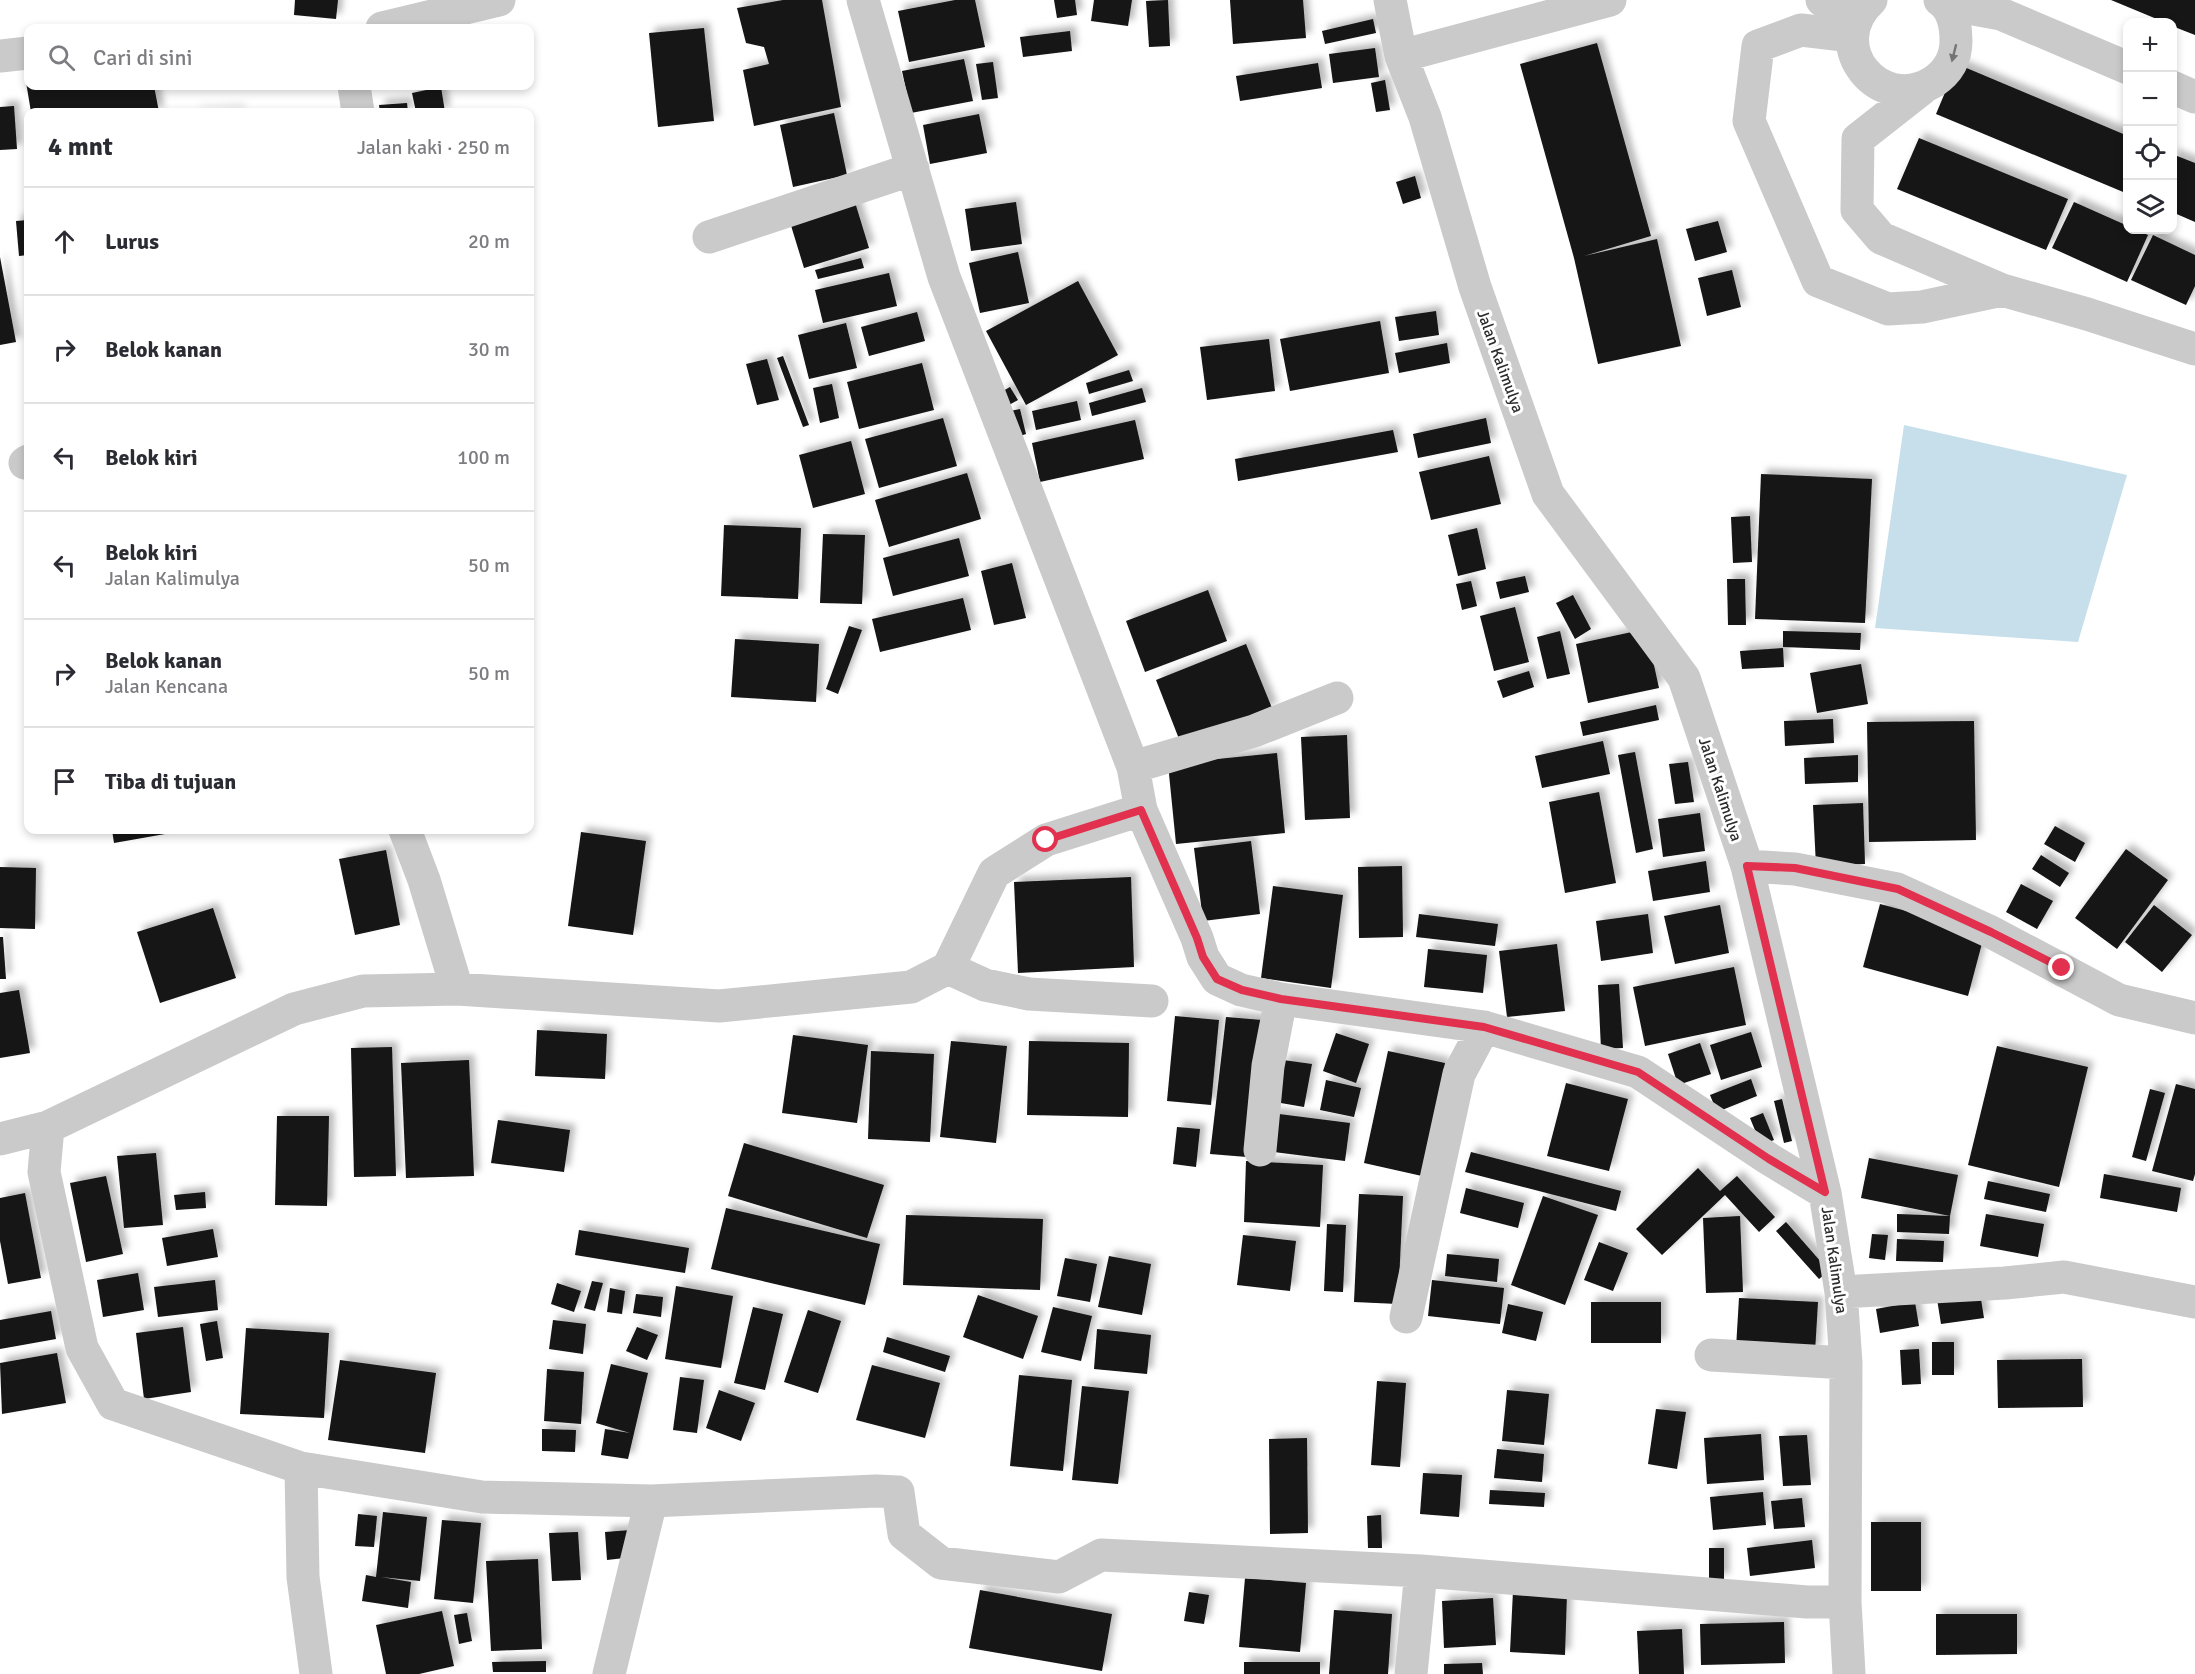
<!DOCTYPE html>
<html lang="id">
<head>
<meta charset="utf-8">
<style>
	:root { --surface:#fff; --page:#f7f7f7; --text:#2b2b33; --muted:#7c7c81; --line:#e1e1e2 }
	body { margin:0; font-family:Signika,sans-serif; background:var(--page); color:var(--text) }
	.controls { position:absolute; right:18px; top:18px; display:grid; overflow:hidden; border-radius:12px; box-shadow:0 3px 9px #0003 }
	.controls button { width:54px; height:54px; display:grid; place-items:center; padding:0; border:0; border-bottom:2px solid var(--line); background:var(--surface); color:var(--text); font:30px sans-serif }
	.stop { position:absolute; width:18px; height:18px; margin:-14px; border:4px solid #e1314e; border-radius:50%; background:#fff }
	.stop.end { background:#e1314e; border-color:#fff; box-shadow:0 2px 6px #0008 }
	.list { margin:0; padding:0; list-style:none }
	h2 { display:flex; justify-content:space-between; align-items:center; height:78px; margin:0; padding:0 24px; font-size:26px }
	h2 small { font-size:20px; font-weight:400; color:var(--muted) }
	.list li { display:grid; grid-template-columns:39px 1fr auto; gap:18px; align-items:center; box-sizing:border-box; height:108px; padding:0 24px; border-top:2px solid var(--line) }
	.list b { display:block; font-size:22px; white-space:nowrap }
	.list p { margin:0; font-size:20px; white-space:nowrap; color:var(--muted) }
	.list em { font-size:20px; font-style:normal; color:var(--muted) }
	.icon { flex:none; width:33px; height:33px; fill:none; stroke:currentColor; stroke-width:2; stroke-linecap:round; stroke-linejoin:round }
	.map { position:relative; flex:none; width:2195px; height:1674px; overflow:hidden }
	.search { position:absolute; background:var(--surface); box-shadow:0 3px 9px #0003; left:24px; top:24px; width:510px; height:66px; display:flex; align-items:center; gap:15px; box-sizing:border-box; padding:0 21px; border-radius:12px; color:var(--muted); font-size:22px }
	.panel { position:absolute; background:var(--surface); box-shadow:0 3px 9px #0003; left:24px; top:108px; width:510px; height:726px; border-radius:12px }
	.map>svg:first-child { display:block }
	.water { fill:#c6dfea }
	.building { fill:#141414; filter:url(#shadow) }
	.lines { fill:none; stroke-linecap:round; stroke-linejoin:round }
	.minor { stroke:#cacaca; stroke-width:33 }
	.oneway { fill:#747474 }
	.route { stroke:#e1314e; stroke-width:8 }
	.labels { text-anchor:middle; stroke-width:6; stroke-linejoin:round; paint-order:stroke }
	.street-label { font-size:16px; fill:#2d2d2d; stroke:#fff }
</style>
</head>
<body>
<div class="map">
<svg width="2195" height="1674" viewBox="0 0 2195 1674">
	<defs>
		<filter id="shadow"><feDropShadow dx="5.5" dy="-5.5" stdDeviation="3" flood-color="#0004"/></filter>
	</defs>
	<rect width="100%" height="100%" fill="#fff"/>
	<path class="water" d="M1904 425 2127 475 2078 642 1875 628Z"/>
	<path class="building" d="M295 0H338L336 19 294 15Z
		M783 0H822L841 107 754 126 743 70 769 64 764 47 746 43 737 8Z
		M955 0H975L985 47 909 62 898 11Z
		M1054 0H1075L1077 15 1057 18Z
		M1094 0H1132L1128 26 1091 21Z
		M1168 0 1170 46 1149 47 1146 1Z
		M1230 0H1303L1306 38 1233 44Z
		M2111 0H2195V35L2172 26V22H2164Z
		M1373 19 1376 33 1325 44 1322 31Z
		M704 28 714 121 658 127 649 33Z
		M1070 31 1072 51 1023 57 1020 37Z
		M1597 43 1651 236 1584 256 1657 239 1681 346 1598 364 1574 258 1520 64Z
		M1375 48 1379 77 1333 83 1329 54Z
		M964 59 973 101 911 113 902 71Z
		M993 62 998 98 982 100 976 64Z
		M1318 63 1322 88 1240 101 1236 76Z
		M1957 64 2128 136V194L1936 114Z
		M1385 80 1390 110 1376 112 1371 83Z
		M28 81V86H154L159 112H31L26 82Z
		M441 87 445 112H416L412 93Z
		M407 103 408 112H380L379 105Z
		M14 106 17 149 0 150V107Z
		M240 110V112H194V111Z
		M834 113 847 175 793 187 780 125Z
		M979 114 987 153 930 164 923 125Z
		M1919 138 2068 199 2046 250 1897 189Z
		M2172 154 2195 163V222L2172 212Z
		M1415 176 1421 198 1403 204 1396 182Z
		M854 199 869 248 804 268 789 219Z
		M1016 202 1022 244 971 251 965 209Z
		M2074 202 2128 226V230H2136L2148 235 2127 282 2052 248Z
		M28 220V255L19 256 16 221Z
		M1718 221 1727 252 1695 261 1686 229Z
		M2153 235 2195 255V286L2186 305 2131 280Z
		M1018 252 1029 303 980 313 969 263Z
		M0 257 16 342 0 345Z
		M861 258 864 268 818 279 815 270Z
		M1732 270 1741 307 1707 316 1698 278Z
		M889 273 897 306 823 323 815 290Z
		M1078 281 1118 355 1026 405 986 331Z
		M1436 311 1439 335 1399 341 1395 317Z
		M917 312 925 341 869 356 861 327Z
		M1380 321 1389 373 1290 391 1280 339Z
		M846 323 857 368 809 379 798 335Z
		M1269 339 1275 391 1207 400 1200 347Z
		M1447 343 1450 363 1399 373 1395 353Z
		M783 356 809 425 803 427 777 358Z
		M767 359 779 400 757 405 746 364Z
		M922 363 934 410 859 429 847 382Z
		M1129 370 1133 381 1089 394 1086 383Z
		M832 384 839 418 820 423 813 388Z
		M1010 387 1018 400 1009 405 1001 392Z
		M1142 388 1146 402 1092 416 1089 403Z
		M1077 401 1081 420 1036 430 1032 411Z
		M1020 409 1026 434 1017 437 1010 411Z
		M943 418 957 466 879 488 865 439Z
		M1486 418 1491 443 1418 458 1413 434Z
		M1135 420 1144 459 1040 482 1032 443Z
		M1393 430 1398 452 1238 481 1235 459Z
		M851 441 865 494 813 508 799 455Z
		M1489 456 1501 504 1431 520 1419 472Z
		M967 473 981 519 889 547 875 500Z
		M1761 474 1872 479 1865 623 1755 619Z
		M1750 516 1752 562 1733 563 1731 517Z
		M724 525 801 528 798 599 721 596Z
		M1477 528 1486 569 1458 576 1448 535Z
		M823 534 865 535 862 604 820 603Z
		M959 538 969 576 893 596 883 558Z
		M1012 563 1026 618 994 625 981 571Z
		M1525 576 1529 592 1500 599 1496 582Z
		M1727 579H1745L1746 625H1728Z
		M1471 581 1477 606 1462 610 1456 584Z
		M1208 590 1227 641 1145 672 1126 621Z
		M1573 595 1591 629 1575 639 1556 603Z
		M963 598 971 630 880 652 872 619Z
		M1515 607 1529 662 1494 671 1480 616Z
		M849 626 862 630 838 694 826 689Z
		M1646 629 1659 688 1588 703 1576 644Z
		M1560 631 1570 674 1547 679 1537 637Z
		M1783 631 1861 633 1860 650 1783 647Z
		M735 639 819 644 816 702 731 697Z
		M1246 644 1272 708 1181 744 1156 680Z
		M1783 648 1784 667 1742 669 1740 651Z
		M1861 664 1868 704 1817 713 1810 673Z
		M1529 671 1534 687 1503 698 1497 681Z
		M1656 705 1659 720 1583 736 1580 722Z
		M1833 719 1834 743 1785 746 1784 721Z
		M1974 721 1976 840 1869 842 1867 722Z
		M1347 735 1350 818 1305 820 1301 737Z
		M1603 741 1610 774 1542 788 1535 756Z
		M1635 752 1653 849 1636 853 1618 755Z
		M1277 753 1285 833 1176 844 1168 764Z
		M1858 755V782L1805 784 1804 758Z
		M1688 762 1694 802 1675 804 1669 764Z
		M1599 792 1616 883 1565 893 1549 802Z
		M1863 803 1865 864 1816 866 1813 805Z
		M1700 813 1705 851 1663 857 1658 819Z
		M2055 826 2085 843 2075 862 2044 844Z
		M112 830H164L165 834 114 843Z
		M581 832 646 841 633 935 568 926Z
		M1251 841 1260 914 1203 921 1194 848Z
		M2126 849 2168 880 2117 949 2075 918Z
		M386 850 400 925 355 935 339 859Z
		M2041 855 2069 873 2060 887 2032 869Z
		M1706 861 1710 892 1653 901 1648 871Z
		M1402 866 1403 937 1359 938 1358 867Z
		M0 867 36 868 35 929 0 928Z
		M1131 877 1134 967 1018 973 1014 882Z
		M2021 884 2053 901 2037 929 2006 912Z
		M1273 886 1343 895 1331 988 1261 978Z
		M1880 904 1985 932 1968 996 1863 967Z
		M1720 905 1729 953 1675 964 1664 916Z
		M2154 905 2192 935 2162 972 2125 942Z
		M213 908 236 978 160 1003 137 932Z
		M1419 914 1498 924 1495 946 1416 937Z
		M1648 914 1653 953 1601 961 1596 921Z
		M0 937H3L6 979H0Z
		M1557 944 1565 1011 1507 1017 1499 951Z
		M1428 949 1487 955 1483 993 1424 987Z
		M1734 967 1746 1025 1645 1046 1633 987Z
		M1619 984 1623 1048 1601 1049 1598 985Z
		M19 990 30 1053 0 1058V993Z
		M1175 1016 1219 1020 1211 1105 1167 1101Z
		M1226 1017 1262 1020 1247 1157 1210 1154Z
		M537 1030 607 1034 605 1079 535 1076Z
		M1751 1032 1762 1067 1721 1080 1710 1045Z
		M1336 1033 1369 1044 1356 1083 1323 1071Z
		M793 1035 868 1045 857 1123 782 1113Z
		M951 1041 1007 1046 996 1143 940 1137Z
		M1029 1041 1129 1043 1128 1117 1027 1115Z
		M1700 1043 1711 1074 1678 1085 1668 1054Z
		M1997 1046 2088 1067 2059 1187 1968 1165Z
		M392 1047 396 1176 354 1177 351 1048Z
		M871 1051 934 1054 930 1142 868 1139Z
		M1388 1051 1445 1063 1422 1176 1364 1163Z
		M469 1060 474 1176 406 1178 401 1063Z
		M1283 1060 1312 1064 1304 1107 1275 1102Z
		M1751 1079 1757 1096 1717 1112 1710 1095Z
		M1326 1080 1361 1088 1354 1117 1320 1110Z
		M1566 1083 1628 1099 1609 1171 1547 1156Z
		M2176 1084 2195 1089V1174L2193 1181 2152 1171Z
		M2150 1089 2165 1093 2146 1161 2132 1157Z
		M1782 1099 1792 1141 1784 1143 1774 1101Z
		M1271 1113 1350 1123 1345 1161 1266 1151Z
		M1763 1113 1774 1140 1761 1145 1750 1118Z
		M277 1116H329L327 1206 275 1205Z
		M498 1120 570 1130 564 1172 491 1163Z
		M1177 1127 1200 1129 1196 1167 1173 1164Z
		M744 1143 884 1185 867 1238 728 1196Z
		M1471 1152 1621 1191 1616 1211 1465 1172Z
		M156 1153 163 1225 124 1228 117 1156Z
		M1869 1158 1958 1175 1950 1216 1861 1198Z
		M1246 1161 1323 1165 1320 1227 1244 1222Z
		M1698 1168 1720 1191 1737 1176 1775 1217 1759 1232 1725 1195 1662 1255 1636 1229Z
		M2104 1174 2181 1188 2177 1212 2100 1198Z
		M106 1176 123 1254 86 1262 70 1183Z
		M1988 1181 2050 1194 2046 1212 1984 1199Z
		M1466 1188 1524 1203 1518 1228 1460 1213Z
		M205 1192 206 1208 176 1210 174 1195Z
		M25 1193 41 1278 8 1284 0 1241V1198Z
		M1359 1194 1403 1196 1398 1304 1354 1302Z
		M1543 1196 1598 1215 1565 1305 1511 1285Z
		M726 1208 880 1244 865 1305 711 1269Z
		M1897 1214 1950 1216 1949 1234 1897 1232Z
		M1986 1214 2044 1224 2038 1257 1980 1246Z
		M906 1215 1043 1219 1040 1290 903 1285Z
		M1740 1216 1743 1292 1706 1293 1703 1218Z
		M1786 1222 1829 1271 1819 1279 1776 1231Z
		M1327 1224 1346 1225 1343 1292 1324 1291Z
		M213 1229 218 1257 167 1266 162 1238Z
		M579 1230 689 1248 685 1273 575 1255Z
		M1872 1234 1888 1235 1885 1260 1869 1258Z
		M1243 1235 1296 1241 1290 1291 1237 1285Z
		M1897 1239 1944 1241 1943 1262 1896 1261Z
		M1599 1242 1628 1253 1613 1291 1584 1280Z
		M1447 1254 1499 1259 1497 1282 1445 1276Z
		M1109 1256 1151 1264 1142 1315 1098 1307Z
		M1065 1258 1097 1264 1090 1302 1057 1296Z
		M138 1273 144 1310 103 1317 97 1280Z
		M215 1280 218 1310 158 1317 154 1287Z
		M1432 1280 1504 1288 1500 1324 1428 1316Z
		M592 1281 603 1283 595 1311 584 1308Z
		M557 1283 581 1291 574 1312 551 1304Z
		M676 1286 733 1296 721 1368 665 1359Z
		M610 1288 625 1291 622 1314 607 1312Z
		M1980 1293 1984 1318 1941 1324 1937 1299Z
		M636 1294 663 1297 661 1317 633 1313Z
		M978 1295 1038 1316 1023 1359 963 1337Z
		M1739 1298 1818 1302 1815 1352 1736 1348Z
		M1591 1302H1661V1343H1591Z
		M1915 1302 1919 1326 1880 1333 1876 1309Z
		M1508 1304 1543 1312 1536 1341 1502 1333Z
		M753 1307 783 1314 765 1390 734 1383Z
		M1053 1307 1092 1316 1081 1361 1041 1352Z
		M808 1310 841 1321 818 1393 784 1382Z
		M51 1311 56 1339 0 1349V1320Z
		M553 1320 586 1324 583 1354 549 1349Z
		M217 1321 223 1358 206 1361 200 1324Z
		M183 1327 191 1392 144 1399 136 1333Z
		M637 1327 658 1335 647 1360 626 1351Z
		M246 1328 329 1333 324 1418 240 1414Z
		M1097 1329 1151 1335 1147 1374 1094 1369Z
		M887 1337 950 1356 945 1372 883 1352Z
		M1932 1342H1954V1375H1932Z
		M1919 1349 1921 1384 1902 1385 1900 1350Z
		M57 1353 66 1403 2 1414 0 1363Z
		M2082 1359 2083 1407 1998 1408 1997 1360Z
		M340 1360 436 1373 425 1453 328 1440Z
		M611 1364 648 1373 628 1459 601 1455 605 1429 630 1433 596 1423Z
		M872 1365 940 1383 925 1438 856 1420Z
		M547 1369 584 1372 581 1424 544 1421Z
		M1019 1375 1072 1380 1063 1471 1010 1466Z
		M680 1377 704 1380 697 1433 673 1430Z
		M1377 1381 1406 1383 1400 1467 1371 1465Z
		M1082 1386 1129 1391 1118 1484 1072 1480Z
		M719 1390 755 1403 741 1441 706 1428Z
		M1507 1390 1549 1394 1544 1445 1502 1441Z
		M1656 1409 1686 1412 1677 1469 1648 1464Z
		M542 1429 576 1430 575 1452 542 1451Z
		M1761 1434 1764 1480 1707 1484 1704 1438Z
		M1807 1435 1811 1485 1783 1486 1779 1436Z
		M1307 1438 1308 1533 1270 1534 1269 1439Z
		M1497 1449 1544 1454 1542 1482 1494 1478Z
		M1423 1473 1462 1475 1459 1517 1420 1514Z
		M1490 1490 1545 1493 1544 1507 1489 1504Z
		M1763 1492 1766 1525 1713 1530 1710 1497Z
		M1802 1498 1805 1527 1774 1529 1771 1501Z
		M383 1512 427 1517 420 1581 381 1577 411 1582 408 1608 362 1601 366 1575 376 1577Z
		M358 1514 377 1516 374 1547 355 1546Z
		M1381 1515 1382 1548H1368L1367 1516Z
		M442 1520 481 1523 473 1603 434 1599Z
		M1871 1522H1921V1591H1871Z
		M631 1530 633 1557 607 1560 605 1532Z
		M578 1532 581 1580 552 1581 549 1533Z
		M1812 1540 1815 1568 1750 1576 1747 1548Z
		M1709 1548H1724V1579H1709Z
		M538 1559 542 1649 491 1651 486 1561Z
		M1245 1578 1306 1583 1300 1652 1239 1647Z
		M980 1590 1112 1614 1102 1671 969 1648Z
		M1513 1591 1567 1593 1565 1655 1510 1652Z
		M1189 1592 1209 1595 1204 1624 1184 1621Z
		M1493 1598 1496 1645 1444 1648 1442 1601Z
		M1334 1610 1392 1614 1388 1674H1329Z
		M442 1611 454 1666 419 1674H386L376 1625Z
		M467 1613 472 1641 459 1644 454 1615Z
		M1936 1614H2017V1654L1936 1655Z
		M1784 1622 1785 1663 1701 1665 1700 1624Z
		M1682 1629 1684 1674H1639L1637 1631Z
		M546 1661V1672H493L492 1662Z
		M1244 1662H1320V1674H1244Z
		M1482 1663 1483 1674H1444V1664Z"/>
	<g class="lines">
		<path class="minor" d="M863 0 944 277 1133 767 1141 810 1197 938 1203 957 1217 979 1241 990 1281 999 1484 1027 1638 1072 1769 1159 1825 1193
			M1390 0 1401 56 1425 117 1475 287 1548 494 1684 678 1747 866 1825 1193 1841 1292 1846 1363 1845 1602 1849 1674
			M1822 0 1860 10
			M1871 0C1822 46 1880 115 1933 82 1948 72 1956 59 1956 41 1956 26 1953 9 1940 0
			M1946 4 2001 14 2128 68
			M382 28 499 0
			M1852 36 1801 30 1758 46 1749 121 1818 281 1888 309 1922 307 2002 290
			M0 56 28 53
			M1401 56 1610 0
			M354 86 358 112
			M2172 87 2195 97
			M1923 88 1858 139 1857 210 1881 238 2002 290 2087 314 2195 349
			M709 237 913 169
			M25 463 28 461
			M1133 767 1254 731 1337 698
			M405 830 424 880 457 989
			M1747 866 1795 869 1897 889 1991 932 2119 1000 2195 1018
			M948 968 985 985 1029 994 1152 1001
			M48 1127 44 1172 82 1348 113 1404 301 1468
			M0 1139 48 1127 294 1009 363 991 457 989 719 1006 911 987 948 968 994 873 1046 840 1141 810
			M1260 1150 1268 1066 1281 999
			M1841 1292 2005 1283 2064 1277 2195 1302
			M1406 1317 1459 1074 1484 1027
			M1711 1355 1846 1363
			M316 1674 303 1577 301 1468 482 1497 651 1501 876 1491 898 1492 904 1534 941 1563 1059 1577 1101 1555 1421 1571 1807 1602H1845
			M609 1674 651 1501
			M1411 1674 1421 1571"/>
	</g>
	<defs><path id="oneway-solid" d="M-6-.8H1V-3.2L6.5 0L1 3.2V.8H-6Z" transform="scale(1.5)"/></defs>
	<use class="oneway" href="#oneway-solid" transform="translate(1954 53) rotate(104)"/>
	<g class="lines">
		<path class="route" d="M1046 840 1141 810 1197 938 1203 957 1217 979 1242 990 1281 999 1484 1027 1638 1072 1769 1159 1825 1192 1747 866 1795 868 1898 889 1991 932 2062 968"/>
	</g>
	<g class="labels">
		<g class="street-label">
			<text transform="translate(1501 361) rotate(70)" y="6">Jalan Kalimulya</text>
			<text transform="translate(1721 789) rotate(72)" y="6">Jalan Kalimulya</text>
			<text transform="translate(1835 1260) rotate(82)" y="6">Jalan Kalimulya</text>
		</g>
	</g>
</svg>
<div class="controls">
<button>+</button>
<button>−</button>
<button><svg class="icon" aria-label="locate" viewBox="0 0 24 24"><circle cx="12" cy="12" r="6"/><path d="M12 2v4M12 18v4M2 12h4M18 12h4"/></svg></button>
<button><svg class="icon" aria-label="layers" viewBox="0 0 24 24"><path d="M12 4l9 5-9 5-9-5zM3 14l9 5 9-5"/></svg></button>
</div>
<div class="stop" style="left:1046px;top:840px"></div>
<div class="stop end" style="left:2062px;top:968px"></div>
<div class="search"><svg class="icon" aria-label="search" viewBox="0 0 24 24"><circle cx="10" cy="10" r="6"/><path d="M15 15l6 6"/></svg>Cari di sini</div>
<section class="panel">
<h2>4 mnt<small>Jalan kaki · 250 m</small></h2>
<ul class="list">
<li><svg class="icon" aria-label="ahead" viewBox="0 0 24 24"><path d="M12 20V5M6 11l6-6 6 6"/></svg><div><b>Lurus</b></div><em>20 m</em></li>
<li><svg class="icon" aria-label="right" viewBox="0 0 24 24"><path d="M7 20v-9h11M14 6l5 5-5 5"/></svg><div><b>Belok kanan</b></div><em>30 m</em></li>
<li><svg class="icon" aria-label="left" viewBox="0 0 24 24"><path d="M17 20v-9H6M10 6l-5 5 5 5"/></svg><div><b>Belok kiri</b></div><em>100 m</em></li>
<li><svg class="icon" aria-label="left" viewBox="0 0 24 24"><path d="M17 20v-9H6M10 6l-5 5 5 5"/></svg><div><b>Belok kiri</b><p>Jalan Kalimulya</p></div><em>50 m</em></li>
<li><svg class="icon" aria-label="right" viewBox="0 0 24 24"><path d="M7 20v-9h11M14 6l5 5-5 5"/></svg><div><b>Belok kanan</b><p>Jalan Kencana</p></div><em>50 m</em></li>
<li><svg class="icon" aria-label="arrive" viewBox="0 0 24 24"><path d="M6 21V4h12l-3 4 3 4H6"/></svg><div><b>Tiba di tujuan</b></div></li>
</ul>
</section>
</div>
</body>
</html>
